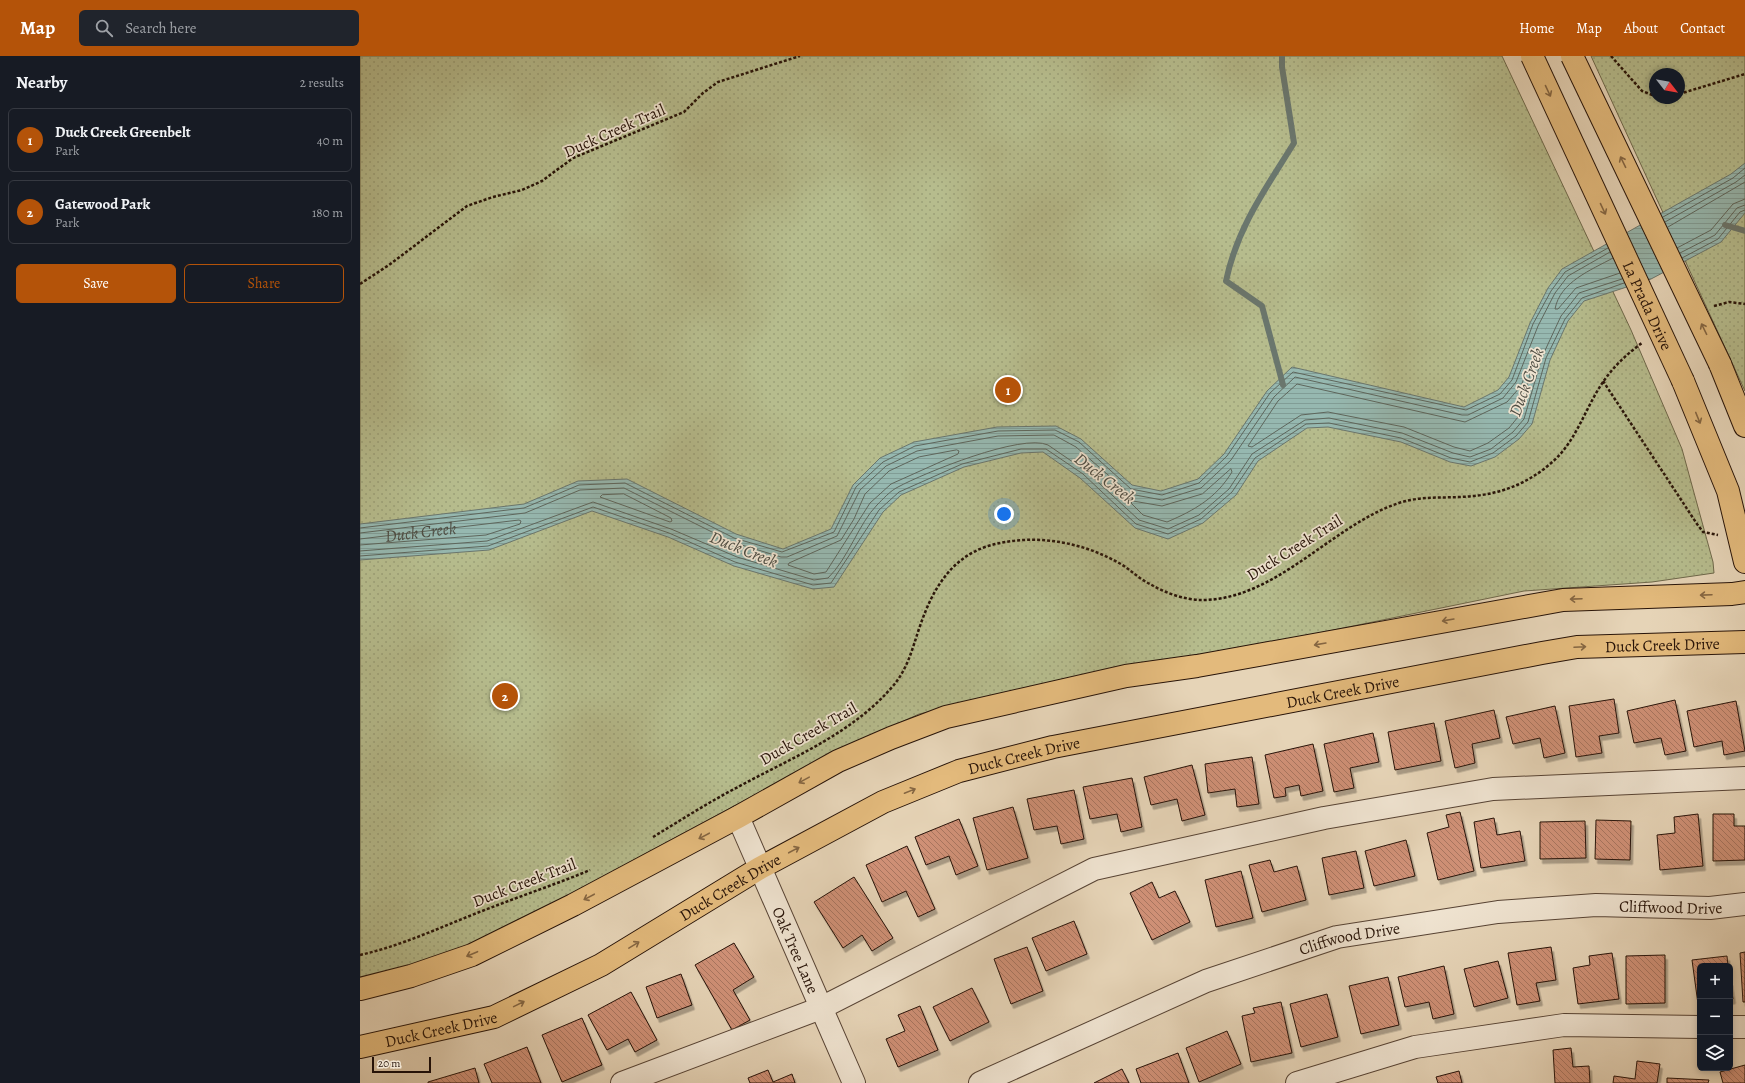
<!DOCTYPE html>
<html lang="en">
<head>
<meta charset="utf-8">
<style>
	:root { --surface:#171b24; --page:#20242c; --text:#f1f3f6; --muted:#9ea1a6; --line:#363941; --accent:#b45309 }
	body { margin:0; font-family:Alegreya,serif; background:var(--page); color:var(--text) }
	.controls { position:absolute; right:12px; bottom:12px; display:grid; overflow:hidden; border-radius:6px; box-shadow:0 2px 6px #0003 }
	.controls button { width:36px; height:36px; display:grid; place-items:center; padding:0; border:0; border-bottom:1px solid var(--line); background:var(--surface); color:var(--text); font:20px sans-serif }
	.compass { position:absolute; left:1289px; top:12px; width:36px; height:36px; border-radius:50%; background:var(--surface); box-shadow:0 2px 6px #0003; rotate:121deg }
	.scale { position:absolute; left:12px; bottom:10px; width:59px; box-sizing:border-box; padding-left:4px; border:2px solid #271308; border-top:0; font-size:11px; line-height:14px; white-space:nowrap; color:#271308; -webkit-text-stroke:3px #efe3d0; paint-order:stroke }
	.you { position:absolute; left:644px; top:458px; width:14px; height:14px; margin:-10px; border:3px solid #fff; border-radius:50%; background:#1a73e8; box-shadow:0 0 0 6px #1a73e833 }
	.badge { display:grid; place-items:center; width:26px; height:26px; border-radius:50%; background:var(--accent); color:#fff; font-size:13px; font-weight:700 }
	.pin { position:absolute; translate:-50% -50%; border:2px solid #fff; box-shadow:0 1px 4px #0006 }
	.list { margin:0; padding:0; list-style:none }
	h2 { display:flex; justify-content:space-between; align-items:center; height:52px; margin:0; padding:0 16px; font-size:17px }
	h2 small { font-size:13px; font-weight:400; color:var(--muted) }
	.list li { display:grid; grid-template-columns:26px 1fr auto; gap:12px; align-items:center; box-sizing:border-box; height:64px; margin:0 8px 8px; padding:0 8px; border:1px solid var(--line); border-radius:6px }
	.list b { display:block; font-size:15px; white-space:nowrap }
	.list p { margin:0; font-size:13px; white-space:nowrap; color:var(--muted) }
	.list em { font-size:13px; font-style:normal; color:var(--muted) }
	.actions { display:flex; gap:8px; padding:12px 16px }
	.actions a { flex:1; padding:9px 0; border:1px solid var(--accent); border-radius:6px; text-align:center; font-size:14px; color:var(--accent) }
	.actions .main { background:var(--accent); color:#fff }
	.icon { flex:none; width:22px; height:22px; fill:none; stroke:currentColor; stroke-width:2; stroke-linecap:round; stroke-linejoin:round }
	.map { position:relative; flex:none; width:1385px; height:1027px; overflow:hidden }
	header { display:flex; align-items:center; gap:24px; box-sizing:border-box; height:56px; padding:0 20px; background:var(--accent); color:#fff }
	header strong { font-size:19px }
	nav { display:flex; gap:22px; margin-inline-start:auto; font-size:14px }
	.search { width:280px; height:36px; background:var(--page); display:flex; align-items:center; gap:10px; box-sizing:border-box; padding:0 14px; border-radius:6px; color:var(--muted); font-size:15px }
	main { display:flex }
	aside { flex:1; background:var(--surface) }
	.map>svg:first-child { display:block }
	.green { fill:url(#green-dots); stroke:#6e684a; fill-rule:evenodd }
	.water { fill:url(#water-rules); stroke:#6a766d }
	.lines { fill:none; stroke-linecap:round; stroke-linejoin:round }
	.shore { stroke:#5e665c; stroke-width:1 }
	.stream { stroke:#6a766d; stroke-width:6 }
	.building { fill:url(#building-back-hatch); stroke:#271308; filter:url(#shadow) }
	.minor-casing { stroke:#574334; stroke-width:24 }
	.major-casing { stroke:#271308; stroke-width:24 }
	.path { stroke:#271308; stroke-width:2.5; stroke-dasharray:3 2; stroke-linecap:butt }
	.minor { stroke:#efe3d0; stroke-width:22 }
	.major { stroke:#e3ba7c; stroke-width:22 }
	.major-bridge-casing { stroke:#271308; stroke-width:24; stroke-linecap:butt }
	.major-bridge { stroke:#e3ba7c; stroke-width:22 }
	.oneway { stroke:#856642 }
	.labels { text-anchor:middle; stroke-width:3.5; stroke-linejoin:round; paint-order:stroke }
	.street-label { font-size:16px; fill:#271308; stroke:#efe3d0 }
	.water-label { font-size:17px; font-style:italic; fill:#4e4d43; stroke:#efe3d0 }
</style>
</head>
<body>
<header>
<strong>Map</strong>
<div class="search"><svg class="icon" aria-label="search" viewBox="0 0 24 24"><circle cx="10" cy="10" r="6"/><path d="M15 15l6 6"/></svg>Search here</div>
<nav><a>Home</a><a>Map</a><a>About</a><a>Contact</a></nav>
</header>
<main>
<aside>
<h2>Nearby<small>2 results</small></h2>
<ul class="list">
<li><span class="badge">1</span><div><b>Duck Creek Greenbelt</b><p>Park</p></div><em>40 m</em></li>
<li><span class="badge">2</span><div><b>Gatewood Park</b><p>Park</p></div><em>180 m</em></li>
</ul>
<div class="actions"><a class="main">Save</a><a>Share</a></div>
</aside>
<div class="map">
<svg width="1385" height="1027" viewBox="0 0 1385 1027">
	<defs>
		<pattern id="green-dots" width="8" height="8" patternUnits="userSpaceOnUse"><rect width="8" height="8" fill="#b6bc8d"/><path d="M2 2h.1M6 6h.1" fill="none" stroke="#9ca178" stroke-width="1.8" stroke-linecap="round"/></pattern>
		<pattern id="water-rules" width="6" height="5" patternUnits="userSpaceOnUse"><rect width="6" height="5" fill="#96b8b0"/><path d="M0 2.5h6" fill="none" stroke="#819d96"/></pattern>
		<pattern id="building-back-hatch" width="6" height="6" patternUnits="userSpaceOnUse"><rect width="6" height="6" fill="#cf9076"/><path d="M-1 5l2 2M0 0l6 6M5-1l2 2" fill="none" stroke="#a8745f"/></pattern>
		<filter id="shadow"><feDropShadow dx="2.5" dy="4.5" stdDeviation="0" flood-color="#0004"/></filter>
	</defs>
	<rect width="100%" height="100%" fill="#e6d4b7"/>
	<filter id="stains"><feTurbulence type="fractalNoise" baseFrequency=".005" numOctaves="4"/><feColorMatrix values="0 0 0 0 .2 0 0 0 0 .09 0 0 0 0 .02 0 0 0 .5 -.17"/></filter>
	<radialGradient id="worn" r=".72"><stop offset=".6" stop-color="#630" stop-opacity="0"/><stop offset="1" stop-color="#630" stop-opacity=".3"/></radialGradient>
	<path class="green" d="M0 0H1142L1271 274 1322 393 1353 506 1354 517 1292 526 1164 535 915 586 837 599 719 622 559 658 465 701 166 862 95 895 54 909 0 922Z
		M1231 0H1385V335ZM1295 18H1319V42H1295Z"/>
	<path class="water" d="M1385 107V157L1361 186 1291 223 1224 245 1208 265 1190 304 1172 368 1159 383 1135 401 1111 410 1090 406 1041 386 968 371 947 372 898 405 876 439 843 467 808 483 775 472 720 422 683 396 661 397 604 411 541 439 523 456 474 531 453 533 374 510 308 481 232 455 129 494 0 504V468L164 448 218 425 267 423 376 478 423 493 471 473 493 429 520 402 554 386 637 371 696 370 721 383 772 429 801 435 838 423 864 398 907 335 932 311 1104 351 1138 334 1149 321 1170 267 1188 232 1202 213 1371 118Z"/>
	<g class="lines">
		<g class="shore">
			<path d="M1303 161 1373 122 1385 112"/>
			<path d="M1305 166 1376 126 1385 119"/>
			<path d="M1308 171 1385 126"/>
			<path d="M1317 192 1351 174 1373 148 1385 143"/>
			<path d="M1320 197 1355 179 1377 152 1385 149"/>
			<path d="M1253 202C1231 214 1200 226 1195 253H1198L1216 232 1260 217"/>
			<path d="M1322 202 1358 183 1380 156 1385 154"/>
			<path d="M1169 316 1170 319 1158 361 1149 372 1128 387 1110 395 1094 391 1044 371 968 356 941 359 892 391 888 390 918 345 937 328 1105 366 1147 346 1161 330 1166 317Z"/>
			<path d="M597 394 599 395 598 398 531 428 510 447 466 516 454 518 428 509 429 507 481 484 494 463 505 438 529 415 559 401Z"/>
			<path d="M871 413 872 416C856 442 835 454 807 466L783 459 771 447 773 445 802 450 842 438Z"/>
			<path d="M264 438 311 462 312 465 310 466 240 441 242 439Z"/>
			<path d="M0 472 164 452 219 429 265 427 374 482 422 496 474 476 496 431 523 406 555 390 638 375 695 374 719 386 771 433 802 439 839 427 867 400 910 337 933 316 1106 354 1140 338 1152 324 1173 268 1191 235 1205 216 1248 192"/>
			<path d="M0 477 165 457 220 434 264 432 372 486 421 501H427L477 480 500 434 526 410 557 395 638 380 694 379 716 391 770 438 802 444 841 432 871 404 914 341 935 321 1102 359H1108L1143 342 1156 326 1178 270 1195 237 1208 220 1250 196"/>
			<path id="s1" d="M0 483 159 464 161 465 160 468 126 479 0 489"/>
			<path d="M0 495 127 485 233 446 311 473 377 501 454 524 468 522C488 503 499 467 517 449 523 443 530 435 538 431 564 417 662 377 688 389L726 415 779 464 808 473 839 459 869 433 892 398 945 364 969 362 1042 377 1093 397 1110 401 1131 393 1153 376 1164 363 1182 301 1201 260 1219 237 1262 223"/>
			<path d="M0 500 128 490 233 451 309 477 375 506 453 529 471 527 519 454 539 436 602 408 661 393H686L723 418 776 468 808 478 841 463 872 436 895 402 946 368 969 367 1041 382 1091 402 1110 406 1133 397 1156 380 1168 366 1186 302 1205 263 1222 242 1264 227"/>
		</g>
		<path class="stream" d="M922 0V11L934 87C906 132 877 172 866 225L902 250 923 329
			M1365 169 1385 175"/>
	</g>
	<path class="building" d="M1254 643 1259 677 1239 680 1242 697 1216 701 1209 650Z
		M1315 644 1326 695 1305 699 1301 682 1274 687 1267 655Z
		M1376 645 1385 695 1364 699 1362 685 1334 691 1327 655Z
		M1195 650 1205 697 1184 702 1180 682 1153 688 1146 661Z
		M1134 654 1140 682 1112 688 1115 707 1095 712 1085 665Z
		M1074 667 1081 705 1035 714 1028 676Z
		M1013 677 1019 706 990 712 994 732 974 736 964 688Z
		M953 688 963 735 941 740 939 729 925 732 926 740 914 742 905 699Z
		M892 701 899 748 877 751 875 733 848 737 845 708Z
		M832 709 845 759 822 765 817 743 791 749 784 721Z
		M772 722 782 771 761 776 757 758 730 763 723 731Z
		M714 734 724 783 701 788 697 770 674 774 667 743Z
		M653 751 668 802 627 814 613 762Z
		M1100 756 1114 815 1078 824 1067 777 1089 771 1086 759Z
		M1338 758 1343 810 1300 814 1297 779 1315 777 1314 761Z
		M1353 758H1374V770H1385V804L1353 805Z
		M1134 762 1137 779 1160 775 1165 805 1121 812 1114 766Z
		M599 763 618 810 596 819 589 800 566 809 555 781Z
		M1236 764 1271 765 1270 804 1235 803Z
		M1225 765 1226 802 1180 803V766Z
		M1046 784 1055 820 1014 830 1005 795Z
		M547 790 575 853 558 861 546 835 522 846 506 809Z
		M996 795 1004 832 969 839 962 802Z
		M910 804 914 816 937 810 946 844 902 856 889 809Z
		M881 815 893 862 856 871 845 824Z
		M494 821 533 882 512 895 502 879 483 892 454 846Z
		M792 826 799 842 815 835 830 866 792 884 770 837Z
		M714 865 727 898 686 915 672 882Z
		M374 887 394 921 373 934 390 964 372 974 335 909Z
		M667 891 683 935 651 948 634 903Z
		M1191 891 1196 924 1176 927 1180 945 1157 949 1148 897Z
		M1385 896V946H1383L1380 897Z
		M1252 897 1259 943 1218 948 1213 912 1230 909 1229 900Z
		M1305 899V947L1266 948V900Z
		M1367 900 1368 910H1340V948H1338L1332 904Z
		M1138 905 1148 942 1114 951 1104 913Z
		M1084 910 1094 958 1073 963 1069 946 1045 951 1038 921Z
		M321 918 332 949 297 962 286 931Z
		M1028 921 1039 969 1001 978 989 930Z
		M1370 925 1373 943 1370 944Z
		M612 932 629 966 590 985 573 951Z
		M271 936 297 984 275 996 268 983 247 994 228 959Z
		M967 938 978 981 941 991 930 948Z
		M921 946 932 997 891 1006 882 960 895 957 893 952Z
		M560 950 578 994 538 1011 526 983 545 975 538 959Z
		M222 962 242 1009 202 1026 182 979Z
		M867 975 881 1008 839 1026 826 992Z
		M167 991 181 1027H132L124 1008Z
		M1211 992 1213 1011 1229 1010 1230 1027H1195L1193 994Z
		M818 997 829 1027H781L776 1013Z
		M1277 1005 1300 1008 1297 1027H1253L1254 1020 1275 1023Z
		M1385 1009V1027H1363L1360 1016Z
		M115 1012 119 1027H68V1026Z
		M762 1013 769 1027H734Z
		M408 1014 413 1026 432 1018 435 1027H390L388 1022Z
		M1099 1015 1102 1027H1078L1076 1021Z
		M1307 1022 1349 1024 1348 1027H1307Z"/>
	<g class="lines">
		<defs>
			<g id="minor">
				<path id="s2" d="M378 761 494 1027"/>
				<path d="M1370 971H1385"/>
				<path d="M262 1027 461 952 734 813 964 762 1133 733 1385 722"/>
				<path id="s3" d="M620 1027 846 925 977 881 1138 856 1236 849 1350 852 1385 848"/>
				<path d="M937 1027 1055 991 1204 969 1340 971"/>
			</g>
			<g id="major">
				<path d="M1360 308 1385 370"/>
				<path d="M1323 325 1368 435 1385 506"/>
				<path d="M0 933 51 920 112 899 213 849 378 761 478 705 531 682 586 661 766 620 837 610 1203 544 1372 538 1385 536"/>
				<path id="s4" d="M0 991 134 961 241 909 400 812 523 746 599 715 693 691 1182 597 1217 591 1385 586"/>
			</g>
		</defs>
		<use href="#minor" class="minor-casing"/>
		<use href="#major" class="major-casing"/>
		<path class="path" d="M1251 0 1282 35 1295 40
			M1319 38 1385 18
			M1301 42H1305
			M0 228 29 209 107 150 133 141 162 134 182 125 213 102 324 56 343 37 358 26 440 0
			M1354 250 1369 246 1385 248
			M1243 325 1337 468 1343 476 1358 479
			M293 781C321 764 349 746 378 731 431 702 492 678 532 631 548 613 552 593 560 570 572 535 590 502 628 490 672 477 720 485 759 507 770 513 779 523 790 528 805 537 825 544 842 544 916 544 972 469 1039 447 1063 439 1088 443 1112 440 1141 438 1168 427 1190 408 1216 387 1225 352 1243 326 1253 311 1268 297 1282 287
			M0 899C45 889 87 868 130 852 163 839 197 828 230 814"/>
		<use href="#minor" class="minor"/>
		<use href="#major" class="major"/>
		<defs>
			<g id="major-bridge">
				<path id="s5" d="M1172 0 1323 325"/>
				<path d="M1212 0 1360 308"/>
			</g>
		</defs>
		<use href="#major-bridge" class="major-bridge-casing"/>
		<use href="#major-bridge" class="major-bridge"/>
	</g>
	<defs><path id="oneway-shaft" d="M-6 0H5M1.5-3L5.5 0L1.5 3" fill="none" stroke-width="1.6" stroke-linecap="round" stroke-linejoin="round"/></defs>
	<g class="oneway">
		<use href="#oneway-shaft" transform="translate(1188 35) rotate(65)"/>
		<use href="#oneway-shaft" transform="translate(1263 106) rotate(-116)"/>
		<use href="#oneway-shaft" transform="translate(1243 153) rotate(65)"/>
		<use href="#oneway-shaft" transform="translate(1344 273) rotate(-116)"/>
		<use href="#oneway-shaft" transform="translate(1338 362) rotate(68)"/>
		<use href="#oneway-shaft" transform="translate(1346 539) rotate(178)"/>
		<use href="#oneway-shaft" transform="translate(1216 543) rotate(178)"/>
		<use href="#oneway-shaft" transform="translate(1088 564) rotate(170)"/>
		<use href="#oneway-shaft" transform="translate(960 588) rotate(170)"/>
		<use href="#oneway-shaft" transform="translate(1220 591) rotate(-3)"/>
		<use href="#oneway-shaft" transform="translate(444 724) rotate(151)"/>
		<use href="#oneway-shaft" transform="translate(550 735) rotate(-22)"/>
		<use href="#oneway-shaft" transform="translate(344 780) rotate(152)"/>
		<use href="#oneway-shaft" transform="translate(434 794) rotate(-28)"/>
		<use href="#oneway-shaft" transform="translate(229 841) rotate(152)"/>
		<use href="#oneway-shaft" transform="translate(274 889) rotate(-31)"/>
		<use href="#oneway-shaft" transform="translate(112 898) rotate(157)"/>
		<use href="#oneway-shaft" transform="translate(159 948) rotate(-26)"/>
	</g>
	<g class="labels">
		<g class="street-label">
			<text transform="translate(254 74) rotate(-24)" y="6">Duck Creek Trail</text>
			<text dy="6" stroke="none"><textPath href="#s5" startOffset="275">La Prada Drive</textPath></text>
			<text transform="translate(934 491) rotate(-32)" y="6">Duck Creek Trail</text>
			<text dy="6" stroke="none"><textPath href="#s4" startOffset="1380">Duck Creek Drive</textPath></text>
			<text dy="6" stroke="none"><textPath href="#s4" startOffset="1056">Duck Creek Drive</textPath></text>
			<text transform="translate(448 677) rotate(-30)" y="6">Duck Creek Trail</text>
			<text dy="6" stroke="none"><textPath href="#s4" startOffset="731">Duck Creek Drive</textPath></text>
			<text transform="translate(164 826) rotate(-21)" y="6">Duck Creek Trail</text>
			<text dy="6" stroke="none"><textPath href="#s4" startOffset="407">Duck Creek Drive</textPath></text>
			<text dy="6" stroke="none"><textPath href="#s3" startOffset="722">Cliffwood Drive</textPath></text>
			<text dy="6" stroke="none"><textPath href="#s3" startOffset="398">Cliffwood Drive</textPath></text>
			<text dy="6" stroke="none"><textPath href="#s2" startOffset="145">Oak Tree Lane</textPath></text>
			<text dy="6" stroke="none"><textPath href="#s4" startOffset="83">Duck Creek Drive</textPath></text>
		</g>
		<g class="water-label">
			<text transform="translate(1166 326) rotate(-70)" y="6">Duck Creek</text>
			<text transform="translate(745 422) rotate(38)" y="6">Duck Creek</text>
			<text dy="6" stroke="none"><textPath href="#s1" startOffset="61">Duck Creek</textPath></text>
			<text transform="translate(384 493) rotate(22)" y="6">Duck Creek</text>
		</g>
	</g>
	<rect width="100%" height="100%" filter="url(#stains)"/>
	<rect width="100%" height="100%" fill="url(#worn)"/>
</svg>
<div class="controls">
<button>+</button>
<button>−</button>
<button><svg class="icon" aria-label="layers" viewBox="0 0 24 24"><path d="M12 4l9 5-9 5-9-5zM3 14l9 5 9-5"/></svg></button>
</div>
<svg class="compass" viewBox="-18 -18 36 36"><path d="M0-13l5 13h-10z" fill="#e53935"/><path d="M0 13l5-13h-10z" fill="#9ea1a6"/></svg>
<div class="scale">20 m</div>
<div class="you"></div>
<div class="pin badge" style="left:648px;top:334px">1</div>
<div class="pin badge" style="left:145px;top:640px">2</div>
</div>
</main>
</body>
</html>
